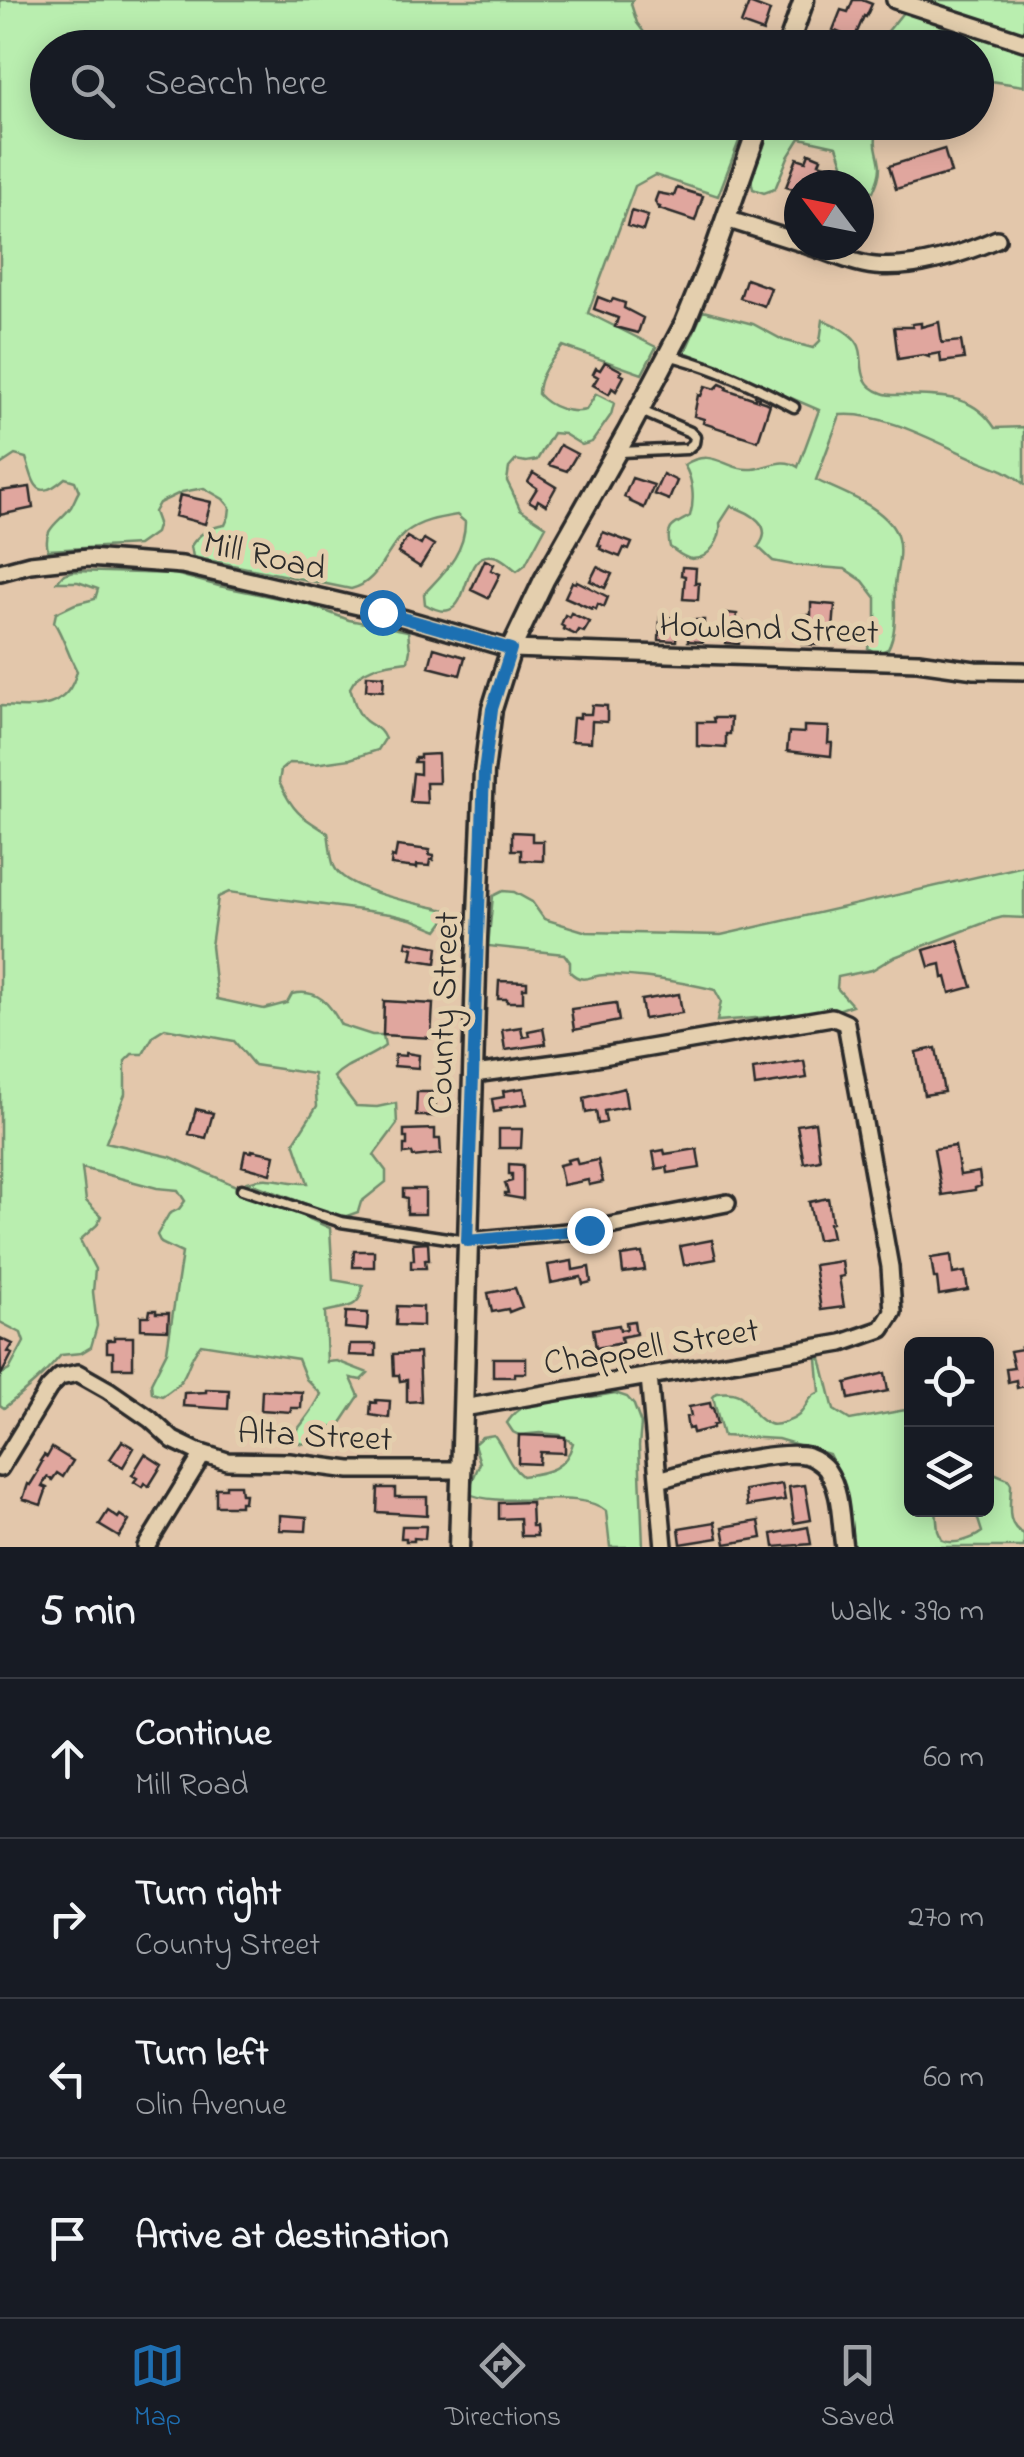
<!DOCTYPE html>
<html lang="en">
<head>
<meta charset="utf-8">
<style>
	:root { --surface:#171b24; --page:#20242c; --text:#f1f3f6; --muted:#9ea1a6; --line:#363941; --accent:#1f6fb2 }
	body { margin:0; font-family:"Indie Flower",sans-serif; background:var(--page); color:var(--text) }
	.controls { position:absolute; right:30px; bottom:30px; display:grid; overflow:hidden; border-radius:15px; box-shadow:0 5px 25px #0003 }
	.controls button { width:90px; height:90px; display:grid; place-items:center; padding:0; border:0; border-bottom:2px solid var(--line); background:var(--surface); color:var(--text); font:50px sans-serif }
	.compass { position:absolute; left:784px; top:170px; width:90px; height:90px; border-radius:50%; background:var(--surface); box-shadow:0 5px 25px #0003; rotate:302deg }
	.stop { position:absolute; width:30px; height:30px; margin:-22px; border:8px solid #1f6fb2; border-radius:50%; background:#fff }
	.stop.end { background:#1f6fb2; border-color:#fff; box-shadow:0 2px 10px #0008 }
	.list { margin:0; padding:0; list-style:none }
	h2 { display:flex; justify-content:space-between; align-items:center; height:130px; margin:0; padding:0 40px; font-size:42px }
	h2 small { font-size:32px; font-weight:400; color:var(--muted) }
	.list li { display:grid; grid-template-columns:65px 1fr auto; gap:30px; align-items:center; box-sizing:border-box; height:160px; padding:0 40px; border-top:2px solid var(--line) }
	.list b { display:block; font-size:38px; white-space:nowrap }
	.list p { margin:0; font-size:32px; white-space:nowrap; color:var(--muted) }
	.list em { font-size:32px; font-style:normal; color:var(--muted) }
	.icon { flex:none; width:55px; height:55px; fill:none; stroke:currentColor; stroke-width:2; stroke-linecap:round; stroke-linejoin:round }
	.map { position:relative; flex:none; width:1024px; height:1547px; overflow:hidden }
	.search { position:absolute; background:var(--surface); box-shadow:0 5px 25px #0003; left:30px; right:30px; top:30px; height:110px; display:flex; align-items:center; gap:25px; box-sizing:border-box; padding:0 35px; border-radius:55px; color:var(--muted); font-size:38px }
	.sheet { height:770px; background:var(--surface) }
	nav { display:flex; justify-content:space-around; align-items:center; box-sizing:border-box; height:140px; border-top:2px solid var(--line); background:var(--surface); font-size:28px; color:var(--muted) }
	nav a { display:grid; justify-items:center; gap:5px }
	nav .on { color:var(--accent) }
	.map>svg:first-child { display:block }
	.green { fill:#b9eeaf; stroke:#728c6d; stroke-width:2.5 }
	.building { fill:#e0a69e; stroke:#2b2b2b; stroke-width:2.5 }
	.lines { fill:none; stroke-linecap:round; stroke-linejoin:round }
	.service-casing { stroke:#2b2b2b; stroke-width:15 }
	.minor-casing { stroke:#2b2b2b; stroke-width:22 }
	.tertiary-casing { stroke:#2b2b2b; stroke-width:25 }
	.service { stroke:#e4cfae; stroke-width:8 }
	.minor { stroke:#e4cfae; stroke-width:15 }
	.tertiary { stroke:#e4cfae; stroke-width:18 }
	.route { stroke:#1f6fb2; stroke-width:12 }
	.labels { text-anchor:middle; stroke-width:10; stroke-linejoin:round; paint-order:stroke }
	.street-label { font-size:35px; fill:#2b2b2b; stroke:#e4cfae }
</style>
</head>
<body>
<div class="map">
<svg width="1024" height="1547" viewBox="0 0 1024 1547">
	<rect width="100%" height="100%" fill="#e3c7ab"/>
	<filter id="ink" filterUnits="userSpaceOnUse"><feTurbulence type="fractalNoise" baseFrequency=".01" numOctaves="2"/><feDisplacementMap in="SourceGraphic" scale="20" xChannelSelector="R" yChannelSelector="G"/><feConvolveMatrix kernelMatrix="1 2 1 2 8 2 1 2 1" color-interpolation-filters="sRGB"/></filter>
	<g filter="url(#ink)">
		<path class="green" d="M0 0H633L631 4 637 23 655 47 48 48V122L746 123 718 196 655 175 635 186 588 313 656 347 642 374 563 346C551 360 538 375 538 394 549 407 569 414 586 410L596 394 614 403 611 415 592 442 582 445 564 434 553 433 537 460 526 462 516 460 509 468 507 481 512 491 520 509 546 526 525 565 517 571C510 566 504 559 497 557 454 544 478 636 425 604L424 594C443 573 465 554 465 522L457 515C438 518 420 521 405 533 385 550 379 583 351 589L193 557 191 546C199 533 210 527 225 525L229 516 230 507 223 499 204 488 182 492 159 503 154 512 158 523 155 533 138 545 48 550C42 528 60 522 71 507 74 502 76 496 79 491L75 481 65 478C35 505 34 481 26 458L15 455 0 465Z
			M913 0H1022L1024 5V86L977 79 976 48H846L854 39 876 41 884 36Z
			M771 123H892C866 136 878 145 880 167 880 176 877 183 873 192L847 175 837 146 800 138 788 157 775 189 764 193 753 189C749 174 754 170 760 156 765 146 767 134 771 123Z
			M703 311 753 324 783 340 813 348 820 341 823 320C833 324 849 332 856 341 868 356 852 382 882 393 889 396 898 395 905 395 942 397 972 393 995 428L1024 427V484C1009 471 993 466 975 459 938 443 881 411 840 415L816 480C840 492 891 508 898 539 902 555 896 571 895 586 894 608 898 629 888 649L877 654 868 648 876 618V598L863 581 845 569 793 565 773 561 758 547C776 525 749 512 731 506L720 523C722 538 710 559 692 559 683 558 677 552 670 547 665 526 674 525 690 516 695 500 693 479 684 465 714 446 725 471 752 469 769 468 782 456 798 467L819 410 685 352Z
			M74 571 175 574 219 586 307 604 349 620 408 631 410 650 408 661C386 664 360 666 350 688 354 700 356 713 366 721 375 728 380 727 385 739L378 750 350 759 314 764 289 763 281 770 279 782C294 813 300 816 328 833 330 843 330 856 334 866 344 891 420 904 446 910L444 922 438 930 414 920 390 914 229 892 218 897 211 946 217 999 264 1009 287 1003 292 994C318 988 330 1004 341 1025L372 1035H383L385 1046C369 1059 346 1063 334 1077L356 1106 377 1107 396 1103 397 1124 374 1155 386 1171V1182L361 1202 358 1212 347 1216H337L248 1182C270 1174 287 1184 308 1183L294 1142 317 1106 314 1074 254 1065 234 1041 165 1028 154 1035 143 1054H132L125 1061V1094L106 1142 171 1157 330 1228 333 1280 363 1285C360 1311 345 1306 325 1312L327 1362 337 1361 368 1373 361 1380 351 1378 359 1396 341 1423 321 1432 314 1440 302 1444 291 1439C301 1423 314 1411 321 1394L306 1379 298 1359 201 1344C182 1366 194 1377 162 1396L152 1393 151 1383 167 1351 182 1253 161 1243 157 1235 169 1214 179 1209 185 1201 178 1190 157 1188 82 1168 86 1201 101 1216 97 1225 80 1240 95 1269 93 1292 97 1326 91 1347 81 1353 61 1355C44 1376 25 1391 4 1408L0 1405V1375L9 1370 24 1342 21 1333 0 1322V706C35 708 67 712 77 671 68 655 64 638 54 622L56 613 75 604 95 599 98 589 78 582H57L64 574Z
			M1024 866V918L1003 917 992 920 892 958 872 970 838 977 837 988 852 1005 832 1012 717 1021 721 1001 715 990C684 982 638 975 605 975 590 975 583 985 570 972V962L564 954 488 946 493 896 503 891 514 892 532 902 544 919 587 932 721 935Z
			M821 1358 834 1410 850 1420 911 1409 912 1510H936L938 1531 942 1540C953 1546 973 1539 982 1532L975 1510H986L987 1472 989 1471 1008 1479 1011 1484C1011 1503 1004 1525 1024 1534V1547H850L839 1475 829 1454 778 1439 723 1436 713 1397 717 1393C754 1388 744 1415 769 1424 776 1427 793 1420 799 1415 808 1406 807 1397 820 1392L817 1359Z
			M560 1393 592 1397 615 1393 627 1397 634 1405 641 1424 639 1446 643 1547H610L606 1511C580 1487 502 1510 467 1493L480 1463 474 1444 482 1437 494 1435C505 1449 508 1465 522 1476 548 1473 566 1469 573 1443L560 1435 540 1433 519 1435 513 1432 507 1423C518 1405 540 1398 560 1393Z"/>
		<path class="building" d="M853 0H862L872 4 866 17 864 16 854 39 833 30 841 10 848 12Z
			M749 3 770 11 763 32 741 24Z
			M944 149 951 173 896 189 889 166Z
			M809 153 821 158 819 163 830 167 828 172 842 177 839 185H814L808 183 807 185H799V191L786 187 797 158 806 161Z
			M677 188 703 196 695 221 659 209 660 207 657 206 655 201 658 193 674 196Z
			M631 211 648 216 643 231 627 226Z
			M746 279 771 288 764 306 740 298Z
			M598 297 611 302 613 299 625 303 624 308 643 318 638 333 615 327 618 318 594 309Z
			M939 322 942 343 961 341 964 359 941 362 940 353 929 355V357L923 355 898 359 894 327H913L912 324 921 323V327Z
			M605 362 622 371 620 374 624 376 616 391 612 388 609 394 593 385 598 377 593 374 596 368 600 370Z
			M720 384 727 387 726 389 755 399V397L759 398 758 400 770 404 758 441 703 423 704 419 694 416 698 395 701 396 705 386 715 389Z
			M560 445 577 454 567 471 549 465Z
			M533 473 556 487 546 505 538 500 536 505 529 501 537 488 528 482Z
			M663 474 677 481 669 500 654 494Z
			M632 478 654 485 644 508 629 501V499L624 497Z
			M30 487 33 508 0 515V491Z
			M180 495 211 502 205 524 175 516Z
			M603 532 632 543 629 550 624 548 620 557 600 549 601 546 598 545Z
			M407 537 421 545 424 539 434 545 420 567 398 553Z
			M485 560 494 564 491 570 500 574 488 598 471 590Z
			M597 567 612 574 605 588 590 581Z
			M682 567 696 568 695 583H699L698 600 683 599 685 576 681 575Z
			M577 581 608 597 604 607 598 604 596 609 593 607 592 609 565 597 572 582 576 583Z
			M811 603 835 605 833 630 819 629V645L802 644 803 615H811Z
			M571 613 590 622 584 632 579 630 576 635 563 629 564 627 561 625 565 615 569 617Z
			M727 613 737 614 736 621 743 622 742 640H739V644L726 643Z
			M660 617 677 618 676 641 659 640Z
			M689 620H704L703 642 688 641Z
			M434 648 465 657 460 675 429 667Z
			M367 675 384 676 383 691 366 690Z
			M592 705 607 706V722L592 721 591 742 571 741 573 718H580V714H591Z
			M713 718H731L730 734H726V748L697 746V722H714Z
			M804 726 829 727 828 743H832L831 756 787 751 789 732 804 733Z
			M438 754 439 783H426L427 803 410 802 413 773 420 774V762H414L415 758H420V755Z
			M512 832 532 833V841H543V861L521 860V850H512Z
			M397 846 430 850 429 855 434 856 433 860H430L429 866 417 865V868L391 865 392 857 395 858Z
			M958 940 972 987 950 993 946 977 943 978 941 964 929 967 924 950Z
			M407 941 438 947 436 963 411 959 413 948 406 946Z
			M499 981 527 982V988H523V1002H507V999H498Z
			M679 994 682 1013 644 1019 641 1000Z
			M384 1001 433 1004 431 1038 383 1035Z
			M616 1003 619 1021 574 1030 571 1009Z
			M521 1027 523 1037 529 1036 528 1031 543 1028 546 1044 505 1050 502 1030Z
			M936 1048 944 1092 924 1095 916 1052Z
			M406 1053 419 1055 418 1068 394 1066 395 1055 406 1056Z
			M804 1061 807 1078 755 1086 753 1069Z
			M524 1088 527 1104 500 1108 501 1111 494 1112 492 1099 504 1097 503 1091Z
			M624 1088 627 1107 604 1111 606 1122 598 1124 596 1111 586 1113 584 1098Z
			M417 1092H436L435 1116H416Z
			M196 1109 213 1113 206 1138 189 1134Z
			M815 1122 820 1160 804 1163 797 1125Z
			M435 1129V1139H440L441 1154 413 1157 412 1153 404 1154V1145H407V1138H404V1130Z
			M499 1129H522L521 1148H499Z
			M955 1146 960 1175 979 1172 981 1186 975 1188V1190L942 1195 934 1149Z
			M697 1149 700 1168 668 1173 667 1167 656 1169 653 1152 664 1150 665 1154Z
			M252 1150 275 1155 271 1174 242 1166 245 1151 252 1152Z
			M576 1158 578 1164 598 1160 603 1182 589 1185 588 1180 563 1185 559 1165 568 1163 567 1160Z
			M509 1164 523 1165V1199L505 1196V1193H508L505 1183 512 1181V1174H509Z
			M403 1189H425V1214H407V1198L403 1197Z
			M828 1198 832 1222 829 1223 832 1237 817 1240 809 1202Z
			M712 1240 716 1259 684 1265 680 1246Z
			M428 1242 429 1260H425L426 1268H411V1260H414L413 1243Z
			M354 1251H374V1267H353Z
			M642 1253 645 1270 623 1273 621 1256Z
			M951 1255 953 1274 965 1272 968 1290 939 1295 937 1278H934L931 1258Z
			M572 1261 573 1270 589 1267 591 1282 583 1284 581 1277 551 1283 548 1265Z
			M842 1261 844 1276 839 1277 844 1307 821 1310 814 1265Z
			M515 1288 522 1307 509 1312 508 1309 492 1312 488 1293Z
			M397 1306 423 1307V1326L396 1325Z
			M150 1310H156V1313H169L168 1330 141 1329V1316H149Z
			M346 1312 368 1313 367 1330 345 1328Z
			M634 1321 636 1334 621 1337 622 1343 596 1348 593 1329 619 1325 620 1330 627 1329 626 1322Z
			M114 1337H133V1368H113V1352H107V1340H114Z
			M0 1338 13 1344 8 1352 12 1354 1 1375Z
			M350 1344H376V1356L349 1355Z
			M1024 1346V1386L1017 1388 1016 1380 1008 1382 1006 1369 1014 1368 1010 1351 1022 1349 1021 1347Z
			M419 1353 421 1401 407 1402V1380L400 1381 399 1375H394L393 1354Z
			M493 1358H526V1373H515V1377H493Z
			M885 1373 888 1391 849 1399 846 1383Z
			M206 1389 229 1390 228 1409 183 1406 184 1393 206 1392Z
			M262 1390 302 1392 301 1408H291V1412L261 1410Z
			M376 1400 390 1401 389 1418 370 1415 371 1402 376 1403Z
			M710 1403 711 1408H713L717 1424 713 1425V1428L693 1433 692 1428 688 1429 686 1417 691 1416 689 1407Z
			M519 1435 565 1437V1453L540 1452 539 1464 518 1463Z
			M122 1441 134 1448 123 1467 110 1459Z
			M52 1448 73 1461 63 1477 57 1473 52 1480 47 1477 42 1486 47 1488 41 1505 23 1499 28 1484 30 1485 38 1472 37 1471 42 1462 40 1461 44 1455 47 1457Z
			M145 1454 162 1465 149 1486 144 1483 142 1487 134 1482 137 1478 132 1475Z
			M782 1484 785 1500 747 1506 745 1490Z
			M226 1485H240L241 1494H245L244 1502H240V1506H216V1488H226Z
			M805 1485 811 1520 794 1523 789 1487Z
			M378 1488H395V1497H427V1515L377 1512Z
			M531 1502 532 1526H536L537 1536H521L520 1518 499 1519V1503Z
			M108 1511 118 1518 120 1515 129 1521 119 1537 99 1525Z
			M280 1515 307 1517 306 1531 280 1530Z
			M759 1521 762 1538 726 1544 723 1527Z
			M715 1522 718 1538 681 1544 679 1528Z
			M402 1526H426L425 1539 414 1538V1541H406V1538H401Z
			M808 1527 811 1544 774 1547 772 1534Z"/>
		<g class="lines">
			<defs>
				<path id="service" d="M668 355C712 366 754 385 794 407
					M621 452 687 449 694 443 695 437 690 432 639 410
					M242 1189 341 1222 467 1241"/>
				<path id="minor" d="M895 0 1024 42
					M726 219 799 242
					M807 245C828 252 853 264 875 266 916 270 960 255 997 239
					M0 572 30 564 88 558 182 565 371 609 511 649 918 662 975 670 1024 671
					M467 1241 589 1230 727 1203
					M649 1376 664 1547
					M463 1408 842 1343 882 1329 893 1312 890 1267 846 1023 832 1017 579 1060 474 1074
					M0 1468 49 1388 60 1377 78 1373 108 1390 150 1419 173 1440 198 1452 227 1461 289 1462 350 1470H461
					M659 1480C688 1471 782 1448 808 1456 814 1458 824 1465 827 1470 842 1492 840 1522 844 1547
					M146 1547 203 1454"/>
				<path id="tertiary" d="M787 48 804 0
					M459 1547 477 938 484 772 492 709 511 649 544 580 627 433 685 323 717 244 760 122"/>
			</defs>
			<use href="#service" class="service-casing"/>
			<use href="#minor" class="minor-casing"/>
			<use href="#tertiary" class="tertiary-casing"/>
			<use href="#service" class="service"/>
			<use href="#minor" class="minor"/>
			<use href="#tertiary" class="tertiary"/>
		</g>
	</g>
	<g class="lines" filter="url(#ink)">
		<path class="route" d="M382 612 511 649 492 709 484 772 467 1241 589 1230"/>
	</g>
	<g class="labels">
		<g class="street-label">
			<text transform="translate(265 554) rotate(13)" y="12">Mill Road</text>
			<text transform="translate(769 627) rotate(2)" y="12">Howland Street</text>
			<text transform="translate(442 1013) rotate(-88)" y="12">County Street</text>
			<text transform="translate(651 1345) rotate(-9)" y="12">Chappell Street</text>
			<text transform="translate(315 1434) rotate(3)" y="12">Alta Street</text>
		</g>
	</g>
</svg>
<div class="controls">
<button><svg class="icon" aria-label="locate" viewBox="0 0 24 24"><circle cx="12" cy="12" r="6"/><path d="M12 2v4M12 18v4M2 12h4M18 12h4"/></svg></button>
<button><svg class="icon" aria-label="layers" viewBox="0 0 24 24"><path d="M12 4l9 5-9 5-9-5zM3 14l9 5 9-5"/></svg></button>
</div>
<svg class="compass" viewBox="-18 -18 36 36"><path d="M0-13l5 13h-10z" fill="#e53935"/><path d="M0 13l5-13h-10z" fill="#9ea1a6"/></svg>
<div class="stop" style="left:382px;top:612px"></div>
<div class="stop end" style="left:589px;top:1230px"></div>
<div class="search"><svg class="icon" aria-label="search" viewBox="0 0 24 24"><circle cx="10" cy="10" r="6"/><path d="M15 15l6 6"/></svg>Search here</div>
</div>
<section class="sheet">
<h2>5 min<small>Walk · 390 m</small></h2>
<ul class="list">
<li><svg class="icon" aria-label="ahead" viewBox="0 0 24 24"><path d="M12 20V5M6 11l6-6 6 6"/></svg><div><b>Continue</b><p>Mill Road</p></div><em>60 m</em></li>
<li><svg class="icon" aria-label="right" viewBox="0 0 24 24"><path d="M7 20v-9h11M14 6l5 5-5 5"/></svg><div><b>Turn right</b><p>County Street</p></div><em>270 m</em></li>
<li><svg class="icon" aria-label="left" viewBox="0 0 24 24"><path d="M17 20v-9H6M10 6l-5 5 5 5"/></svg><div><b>Turn left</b><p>Olin Avenue</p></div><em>60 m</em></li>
<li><svg class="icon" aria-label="arrive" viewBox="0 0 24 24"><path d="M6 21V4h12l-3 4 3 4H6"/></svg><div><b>Arrive at destination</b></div></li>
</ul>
</section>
<nav>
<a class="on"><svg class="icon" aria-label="map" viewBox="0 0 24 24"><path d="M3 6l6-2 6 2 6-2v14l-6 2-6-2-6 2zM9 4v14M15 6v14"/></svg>Map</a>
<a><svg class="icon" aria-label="directions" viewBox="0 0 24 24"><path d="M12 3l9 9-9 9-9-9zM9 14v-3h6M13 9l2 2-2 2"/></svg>Directions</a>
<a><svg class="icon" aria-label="saved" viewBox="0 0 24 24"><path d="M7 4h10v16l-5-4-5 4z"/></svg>Saved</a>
</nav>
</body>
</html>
